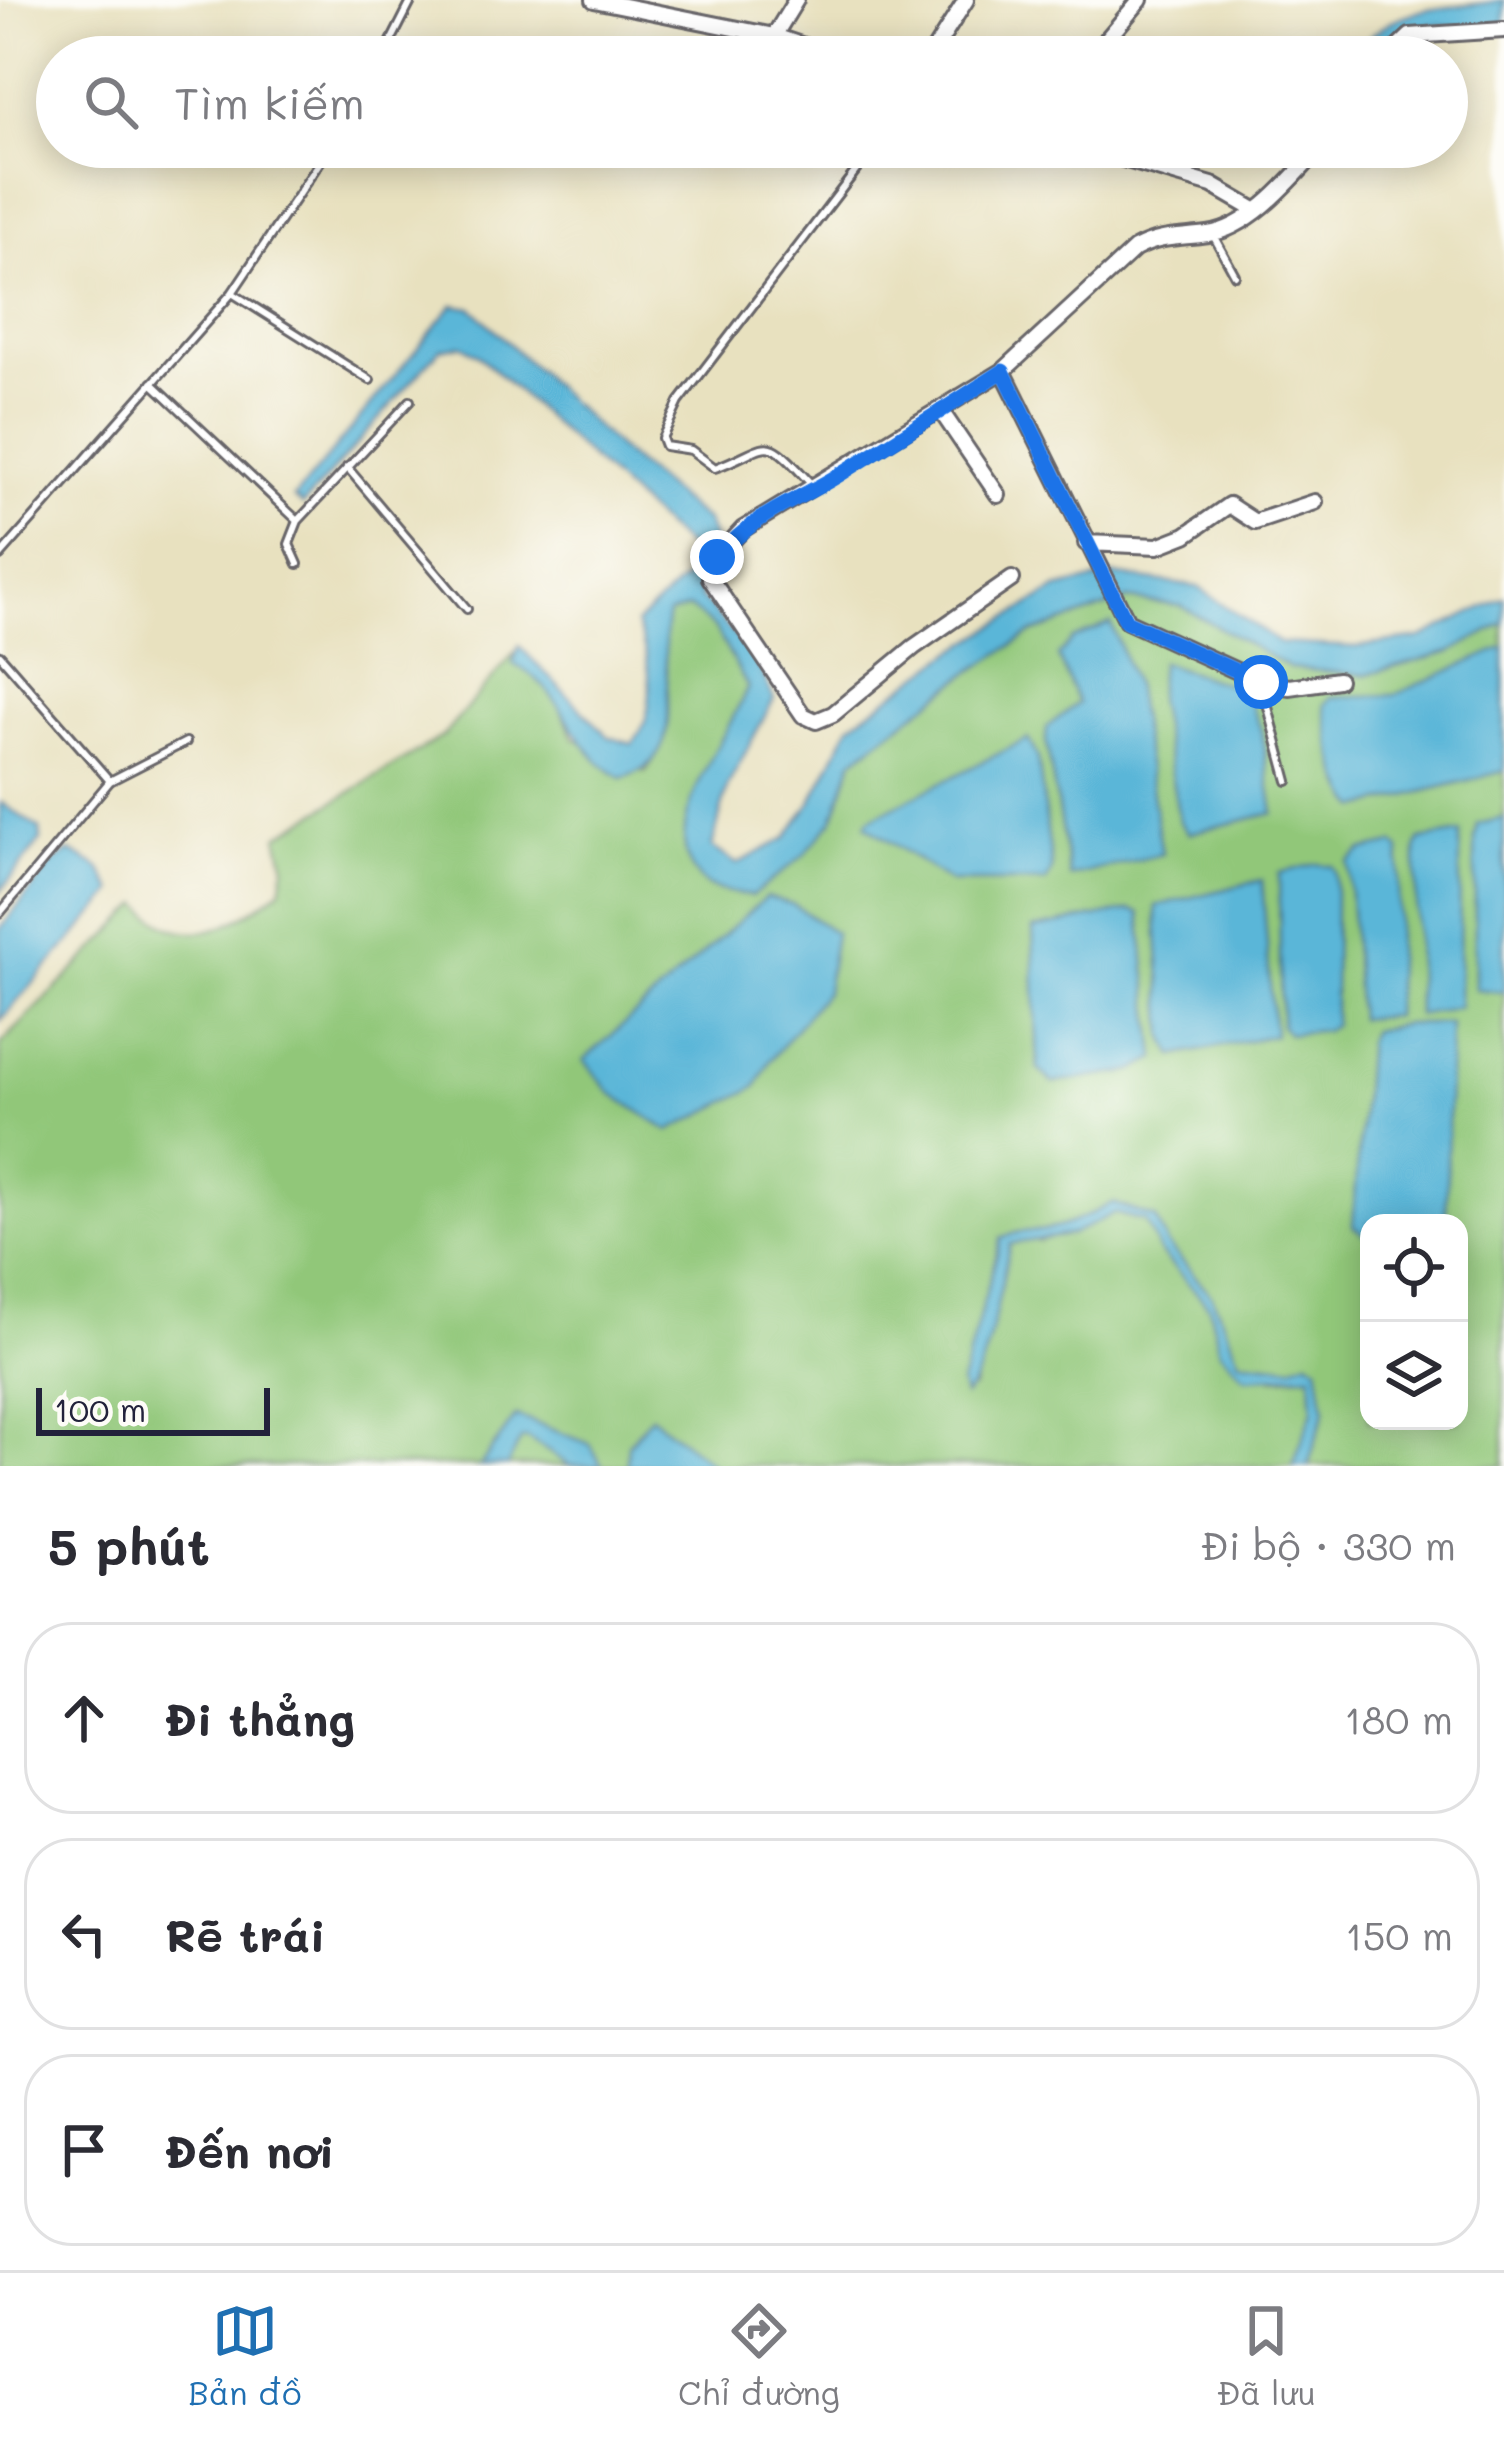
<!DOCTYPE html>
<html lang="vi">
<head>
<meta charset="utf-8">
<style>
	:root { --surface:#fff; --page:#f7f7f7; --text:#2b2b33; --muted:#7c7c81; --line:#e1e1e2; --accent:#1f6fb2 }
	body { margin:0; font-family:Mali,sans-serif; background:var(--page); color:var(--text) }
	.controls { position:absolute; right:36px; bottom:36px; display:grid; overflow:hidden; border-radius:24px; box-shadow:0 6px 30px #0003 }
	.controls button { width:108px; height:108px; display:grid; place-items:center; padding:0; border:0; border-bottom:3px solid var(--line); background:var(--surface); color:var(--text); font:60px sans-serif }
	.scale { position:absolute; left:36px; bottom:30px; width:234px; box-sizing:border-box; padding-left:12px; border:6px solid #22223b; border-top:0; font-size:33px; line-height:42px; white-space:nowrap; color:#22223b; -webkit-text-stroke:9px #fdfcf7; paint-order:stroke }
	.stop { position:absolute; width:36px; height:36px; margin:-27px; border:9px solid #1a73e8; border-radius:50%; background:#fff }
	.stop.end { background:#1a73e8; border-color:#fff; box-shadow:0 3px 12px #0008 }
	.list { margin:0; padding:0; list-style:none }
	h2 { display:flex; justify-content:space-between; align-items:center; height:156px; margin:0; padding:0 48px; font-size:51px }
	h2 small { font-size:39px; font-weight:400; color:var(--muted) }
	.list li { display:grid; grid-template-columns:78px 1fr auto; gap:36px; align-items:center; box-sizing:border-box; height:192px; margin:0 24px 24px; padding:0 24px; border:3px solid var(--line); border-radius:48px }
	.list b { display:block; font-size:45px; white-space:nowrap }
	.list em { font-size:39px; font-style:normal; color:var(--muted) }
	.icon { flex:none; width:66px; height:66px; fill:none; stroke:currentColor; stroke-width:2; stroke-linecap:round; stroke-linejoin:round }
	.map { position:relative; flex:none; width:1504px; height:1466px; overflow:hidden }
	.search { position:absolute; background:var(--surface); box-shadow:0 6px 30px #0003; left:36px; right:36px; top:36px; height:132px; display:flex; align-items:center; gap:30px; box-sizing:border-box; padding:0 42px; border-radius:66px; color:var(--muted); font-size:45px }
	.sheet { height:804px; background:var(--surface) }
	nav { display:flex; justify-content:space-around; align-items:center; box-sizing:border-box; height:168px; border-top:3px solid var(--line); background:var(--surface); font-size:33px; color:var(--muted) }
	nav a { display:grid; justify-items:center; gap:6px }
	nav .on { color:var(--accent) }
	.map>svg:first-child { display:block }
	.green { fill:#91c779; stroke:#5a745a; stroke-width:3; fill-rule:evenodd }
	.water { fill:#5ab6d8; stroke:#3e6c8a; stroke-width:3 }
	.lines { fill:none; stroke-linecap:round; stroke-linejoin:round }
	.lane-casing { stroke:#676569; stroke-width:12 }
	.street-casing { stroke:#676569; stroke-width:20 }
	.lane { stroke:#fff; stroke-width:6 }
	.street { stroke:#fff; stroke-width:14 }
	.route { stroke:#1a73e8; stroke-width:15 }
</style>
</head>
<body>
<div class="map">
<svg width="1504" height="1466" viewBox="0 0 1504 1466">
	<rect width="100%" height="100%" fill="#fdfcf7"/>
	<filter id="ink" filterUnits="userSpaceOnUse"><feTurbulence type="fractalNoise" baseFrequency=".00833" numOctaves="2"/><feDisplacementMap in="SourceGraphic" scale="24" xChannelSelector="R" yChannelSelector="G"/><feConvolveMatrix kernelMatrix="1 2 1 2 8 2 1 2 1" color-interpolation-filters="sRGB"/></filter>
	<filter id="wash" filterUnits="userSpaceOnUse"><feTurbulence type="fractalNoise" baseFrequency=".004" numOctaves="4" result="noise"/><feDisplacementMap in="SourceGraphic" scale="48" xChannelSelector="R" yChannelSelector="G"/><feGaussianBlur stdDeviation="2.7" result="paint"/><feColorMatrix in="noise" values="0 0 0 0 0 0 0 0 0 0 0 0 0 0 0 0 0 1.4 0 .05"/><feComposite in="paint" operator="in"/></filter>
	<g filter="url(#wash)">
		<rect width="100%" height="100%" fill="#e8e1bf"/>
		<path class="green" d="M1127 599 1181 606 1290 668 1451 652 1504 623V1466H1308L1325 1410 1308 1359 1292 1366 1240 1360 1212 1296 1167 1244 1155 1218 1112 1203C1091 1215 1063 1229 1038 1231 1022 1232 1017 1231 1001 1239L973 1390 1010 1244 1022 1238 1039 1241 1113 1213 1145 1221 1159 1251 1209 1306 1220 1350 1274 1378 1311 1374 1313 1410 1293 1466H0V1045L140 904C186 956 235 926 281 889L285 867 278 836 443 736 514 653V664C550 681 559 703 574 738L645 772C686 724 654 670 668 614L690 608 715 628 748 687 714 759 706 884 833 820 853 760 967 674 1032 633ZM1369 1223H1459V1421H1369Z"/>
		<path class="water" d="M1504 0V24C1439 41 1427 0 1375 57H1349C1398 0 1429 13 1504 0Z
			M453 305 472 308 622 452 707 522 715 545 700 597 756 659 774 699 728 785 712 847 737 864 786 838 812 801 850 725 955 650 1057 589 1114 575 1198 587 1279 643 1356 647 1421 638 1504 597V623L1451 652 1366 675 1290 668 1181 606 1128 599 1032 633 967 674 853 760 833 820 803 856 752 896C739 893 717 892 706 884 646 837 728 739 748 687L715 628 690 608 668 614C654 670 698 758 622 778 569 750 567 689 513 664L519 646 609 737 632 744C659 713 651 660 636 624L695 569 689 549 477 354 461 345 440 349 303 505 294 498Z
			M1111 623 1134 684 1162 854 1070 877 1046 740 1047 727 1078 703 1058 656 1073 639Z
			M1504 647V771L1359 808C1337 789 1330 734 1325 705L1331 697 1394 695Z
			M1160 662 1245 690 1261 730 1274 813 1189 833 1180 822 1157 699Z
			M1028 739 1038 758 1052 870 1046 882H950L866 825 869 819Z
			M0 802 40 829 41 840 0 892Z
			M1504 818V992L1475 989V839L1478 824Z
			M1460 833 1459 1007 1417 1015 1416 850 1419 840Z
			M1394 844 1400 850 1394 1016 1358 1019 1348 862 1362 851Z
			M70 851 100 868 114 892 0 1021V929L52 863Z
			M1316 864 1332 866 1335 873 1334 1024 1326 1030 1288 1034 1281 1026 1279 873Z
			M1262 880 1274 1035 1174 1056 1165 1037 1156 906Z
			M766 897 792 904 835 933 826 991 769 1062 756 1087 669 1131 610 1092 584 1060Z
			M1131 910 1140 913 1156 1058 1134 1071 1053 1083 1038 1069 1033 929Z
			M1404 1024H1450L1446 1216 1443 1223H1369V1238L1353 1226 1367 1040 1372 1031Z
			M1112 1203 1155 1218 1167 1244 1212 1296 1240 1360 1292 1366 1308 1359 1318 1365 1325 1410 1308 1466H1293L1313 1410 1311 1374 1246 1377 1220 1350 1209 1306 1159 1251 1145 1221 1114 1213 1073 1234 1010 1244C1002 1275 987 1380 964 1396L961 1384 1001 1239C1017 1231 1022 1232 1038 1231 1063 1229 1091 1215 1112 1203Z
			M516 1416 590 1444 602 1466H571L527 1438 521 1439 507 1466H480Z
			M651 1416 714 1466H627L628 1445Z"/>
	</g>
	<g filter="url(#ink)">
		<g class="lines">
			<defs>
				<path id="lane" d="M383 57 412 0
					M373 147 392 158
					M1214 237 1235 275
					M232 293 370 380
					M152 383 298 521 410 401
					M347 467 467 609
					M812 485C761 429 774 446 715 468L691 450 665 446 662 438 679 402 874 147
					M0 556 232 293 330 147
					M298 564 289 544 298 521
					M0 655 110 781
					M1262 685 1288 781
					M0 913 110 781 186 742"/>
				<path id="street" d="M594 0 774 36 836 57
					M774 36 796 0
					M930 57 966 0
					M1092 57 1140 0
					M1388 57 1410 36 1504 30
					M1082 147 1212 185 1255 210
					M1003 371 1127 621 1261 682 1289 687 1338 680
					M941 411 998 495
					M1086 543 1158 546 1186 535 1229 505 1255 522 1315 502
					M1012 579 914 647 833 714 816 721 803 715 710 578 717 557 743 529 1003 371 1135 249C1161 235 1180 238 1208 234 1252 228 1293 177 1321 147"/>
			</defs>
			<use href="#lane" class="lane-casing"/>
			<use href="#street" class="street-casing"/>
			<use href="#lane" class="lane"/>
			<use href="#street" class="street"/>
		</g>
	</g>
	<g class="lines" filter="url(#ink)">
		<path class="route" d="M717 557C763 508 786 507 839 475 894 441 949 406 1003 371L1126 621 1261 682"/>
	</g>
</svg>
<div class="controls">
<button><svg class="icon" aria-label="locate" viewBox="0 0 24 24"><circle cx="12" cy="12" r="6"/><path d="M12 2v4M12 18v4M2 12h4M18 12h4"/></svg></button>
<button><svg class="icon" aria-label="layers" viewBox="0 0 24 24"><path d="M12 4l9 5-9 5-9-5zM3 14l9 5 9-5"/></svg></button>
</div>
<div class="scale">100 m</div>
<div class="stop" style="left:1261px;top:682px"></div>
<div class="stop end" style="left:717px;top:557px"></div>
<div class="search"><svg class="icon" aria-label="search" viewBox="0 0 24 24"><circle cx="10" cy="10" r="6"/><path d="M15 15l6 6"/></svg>Tìm kiếm</div>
</div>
<section class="sheet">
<h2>5 phút<small>Đi bộ · 330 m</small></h2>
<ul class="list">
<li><svg class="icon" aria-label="ahead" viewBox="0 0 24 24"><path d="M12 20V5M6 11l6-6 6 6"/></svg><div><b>Đi thẳng</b></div><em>180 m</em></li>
<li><svg class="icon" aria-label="left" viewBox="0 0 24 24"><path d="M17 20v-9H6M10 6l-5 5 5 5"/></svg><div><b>Rẽ trái</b></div><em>150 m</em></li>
<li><svg class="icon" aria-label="arrive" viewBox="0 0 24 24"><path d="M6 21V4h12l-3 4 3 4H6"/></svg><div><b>Đến nơi</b></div></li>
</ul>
</section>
<nav>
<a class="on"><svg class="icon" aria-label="map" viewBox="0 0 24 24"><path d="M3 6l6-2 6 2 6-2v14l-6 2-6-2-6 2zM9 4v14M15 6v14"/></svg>Bản đồ</a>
<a><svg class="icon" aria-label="directions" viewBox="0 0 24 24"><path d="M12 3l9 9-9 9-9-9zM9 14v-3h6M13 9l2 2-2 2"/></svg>Chỉ đường</a>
<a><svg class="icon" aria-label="saved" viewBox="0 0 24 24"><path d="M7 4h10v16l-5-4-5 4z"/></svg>Đã lưu</a>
</nav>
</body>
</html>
